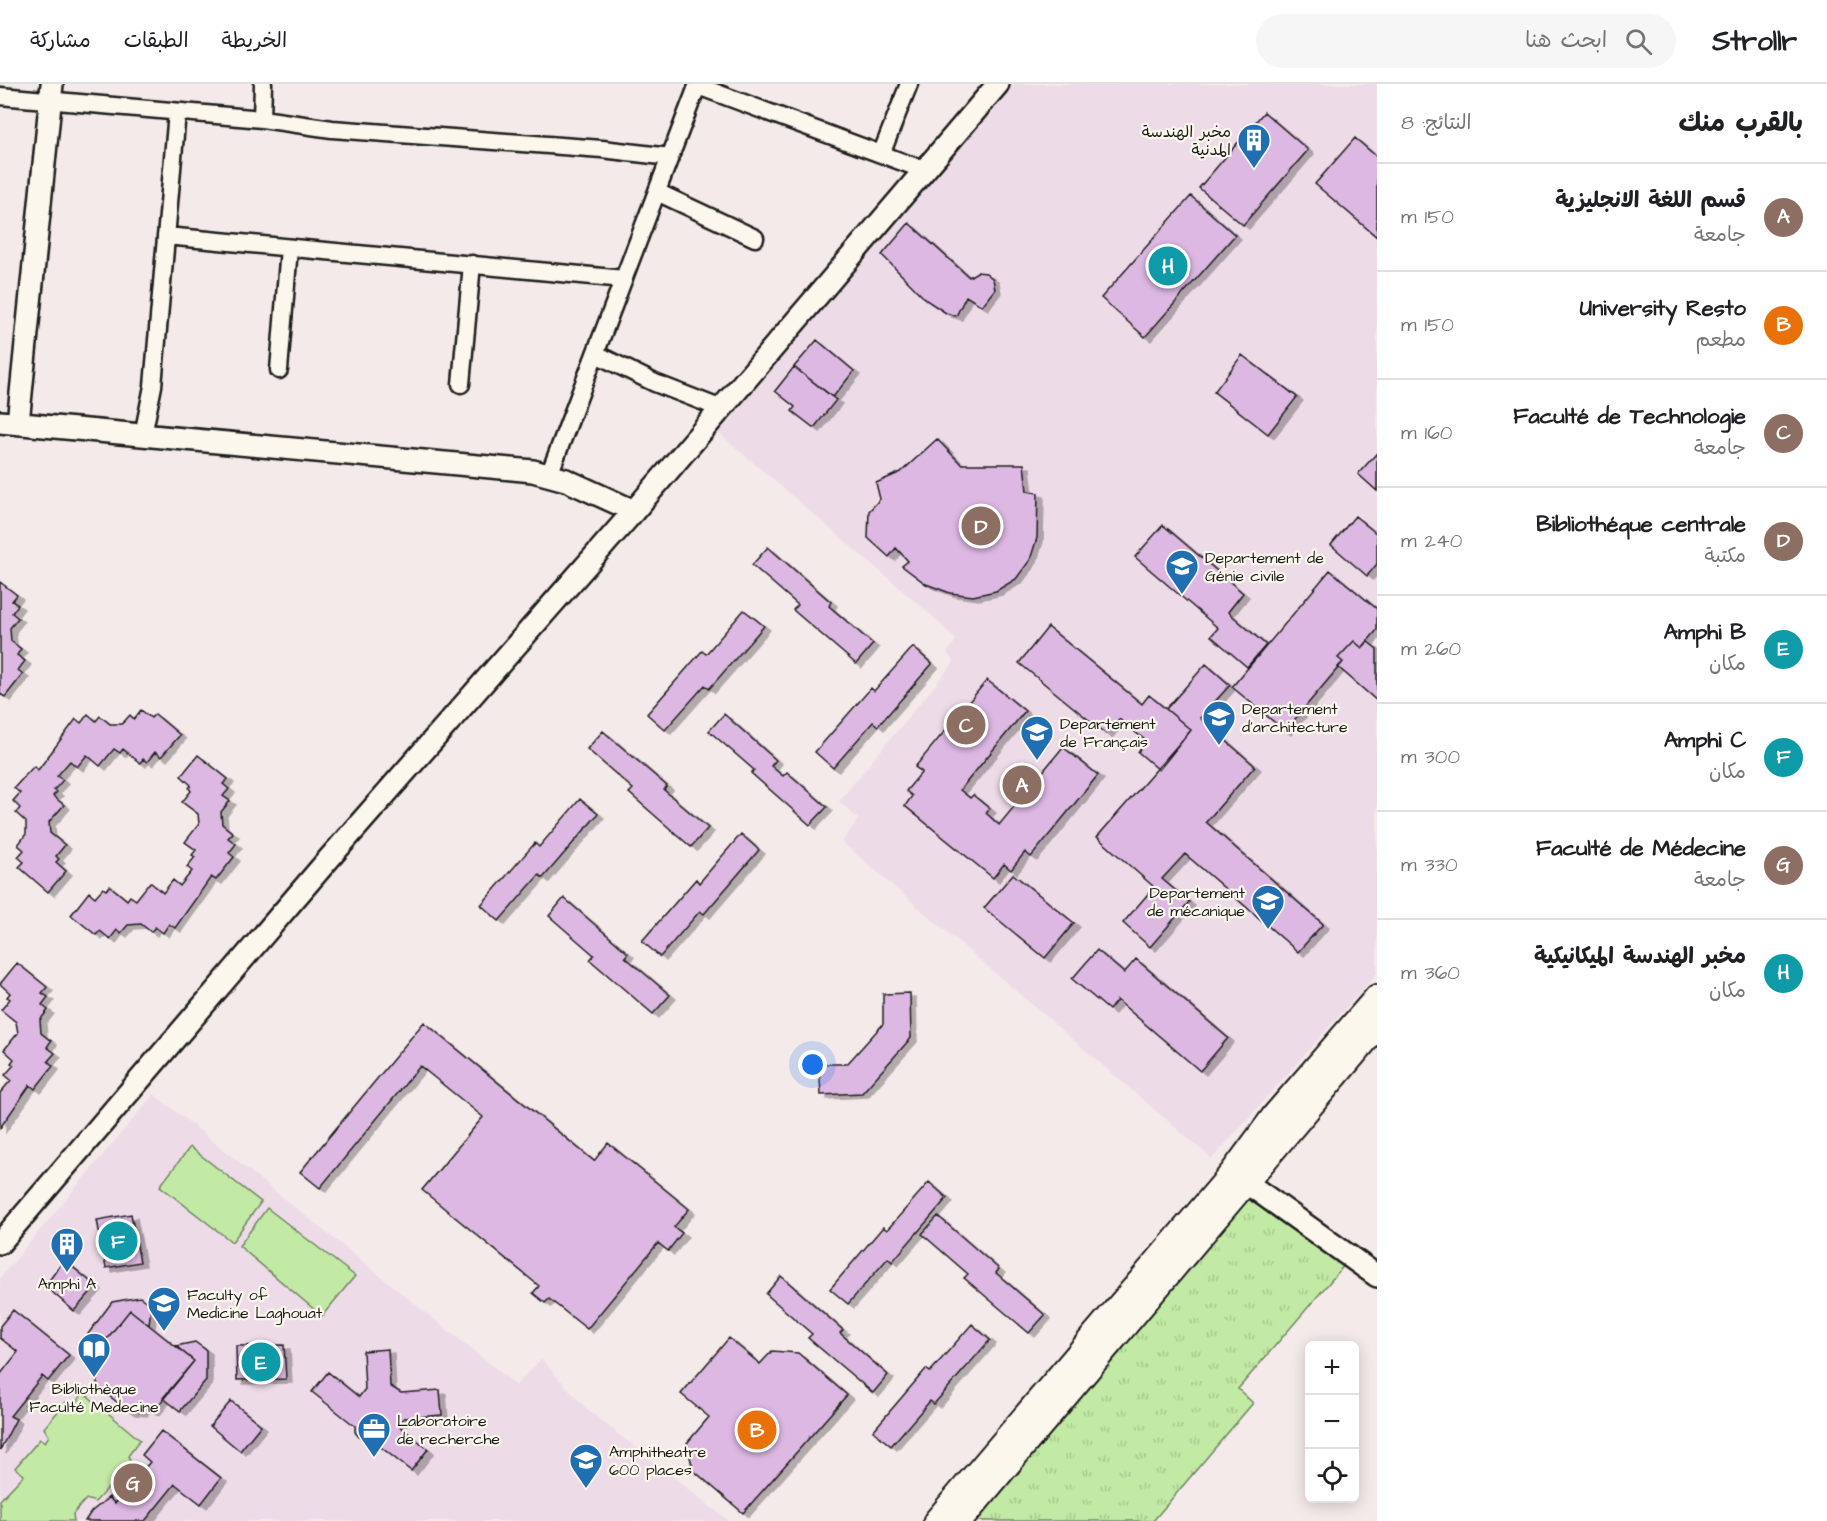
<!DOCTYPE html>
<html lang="ar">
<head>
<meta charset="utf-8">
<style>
	:root { --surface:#fff; --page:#f6f6f6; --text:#202124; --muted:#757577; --line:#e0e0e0; --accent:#1f6fb2 }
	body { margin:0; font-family:"Architects Daughter","Playpen Sans Arabic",sans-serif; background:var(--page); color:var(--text); direction:rtl }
	.controls { position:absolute; right:18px; bottom:18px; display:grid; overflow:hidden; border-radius:9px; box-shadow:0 3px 15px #0003 }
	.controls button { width:54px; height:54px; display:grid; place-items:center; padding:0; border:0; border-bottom:2px solid var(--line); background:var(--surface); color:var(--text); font:30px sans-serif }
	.you { position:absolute; left:813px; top:981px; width:21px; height:21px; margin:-15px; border:4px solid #fff; border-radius:50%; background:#1a73e8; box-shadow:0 0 0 9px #1a73e833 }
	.badge { display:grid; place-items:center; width:39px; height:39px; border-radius:50%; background:var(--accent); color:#fff; font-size:20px; font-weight:700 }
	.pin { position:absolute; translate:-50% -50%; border:3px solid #fff; box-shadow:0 2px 6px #0006 }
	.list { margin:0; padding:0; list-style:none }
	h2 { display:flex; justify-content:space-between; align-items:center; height:78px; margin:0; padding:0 24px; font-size:26px }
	h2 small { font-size:20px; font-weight:400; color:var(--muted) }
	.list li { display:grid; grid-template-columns:39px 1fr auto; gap:18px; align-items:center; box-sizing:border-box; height:108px; padding:0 24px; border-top:2px solid var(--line) }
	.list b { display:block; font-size:22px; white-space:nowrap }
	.list p { margin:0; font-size:20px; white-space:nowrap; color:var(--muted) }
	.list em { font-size:20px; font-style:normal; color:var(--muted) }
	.icon { flex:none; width:33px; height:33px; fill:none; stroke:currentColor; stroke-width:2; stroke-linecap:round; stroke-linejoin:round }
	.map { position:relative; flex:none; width:1377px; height:1437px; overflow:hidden; direction:ltr }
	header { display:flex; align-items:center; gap:36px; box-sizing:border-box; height:84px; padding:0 30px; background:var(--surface); border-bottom:2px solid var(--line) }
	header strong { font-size:28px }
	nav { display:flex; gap:33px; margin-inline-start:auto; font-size:21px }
	.search { width:420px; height:54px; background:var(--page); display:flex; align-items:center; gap:15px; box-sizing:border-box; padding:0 21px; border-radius:33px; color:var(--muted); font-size:22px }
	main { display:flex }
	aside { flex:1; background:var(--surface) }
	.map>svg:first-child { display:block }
	.built { fill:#eedbe8 }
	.green { fill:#c2eaa5; stroke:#6f8360; stroke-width:1.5 }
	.park { fill:url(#park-tufts); stroke:#6f8360; stroke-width:1.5 }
	.building { fill:#ddb8e3; stroke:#1c1c1c; stroke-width:1.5; filter:url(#shadow) }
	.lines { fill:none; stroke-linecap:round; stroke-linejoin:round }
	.minor-casing { stroke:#1c1c1c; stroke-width:21 }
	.tertiary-casing { stroke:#1c1c1c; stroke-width:26 }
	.secondary-casing { stroke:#1c1c1c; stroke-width:28 }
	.minor { stroke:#fbf7ec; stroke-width:16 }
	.tertiary { stroke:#fbf7ec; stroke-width:21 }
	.secondary { stroke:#fbf7ec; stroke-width:24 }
	.labels { text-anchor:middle; stroke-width:4.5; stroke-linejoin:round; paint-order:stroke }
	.poi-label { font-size:16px; fill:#1c1c1c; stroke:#fbf7ec; text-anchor:start }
</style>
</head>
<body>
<header>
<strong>Strollr</strong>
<div class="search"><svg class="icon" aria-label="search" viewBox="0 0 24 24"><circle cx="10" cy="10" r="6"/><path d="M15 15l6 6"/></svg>ابحث هنا</div>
<nav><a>الخريطة</a><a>الطبقات</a><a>مشاركة</a></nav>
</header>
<main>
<aside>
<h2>بالقرب منك<small>النتائج: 8</small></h2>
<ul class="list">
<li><span class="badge" style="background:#8d6e63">A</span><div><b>قسم اللغة الانجليزية</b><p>جامعة</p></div><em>150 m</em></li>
<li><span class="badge" style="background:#e8710a">B</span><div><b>University Resto</b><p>مطعم</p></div><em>150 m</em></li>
<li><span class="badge" style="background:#8d6e63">C</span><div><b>Faculté de Technologie</b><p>جامعة</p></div><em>160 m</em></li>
<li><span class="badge" style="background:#8d6e63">D</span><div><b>Bibliothéque centrale</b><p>مكتبة</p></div><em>240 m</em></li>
<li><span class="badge" style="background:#0f9aa8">E</span><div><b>Amphi B</b><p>مكان</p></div><em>260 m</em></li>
<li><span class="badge" style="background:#0f9aa8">F</span><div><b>Amphi C</b><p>مكان</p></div><em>300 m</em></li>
<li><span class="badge" style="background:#8d6e63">G</span><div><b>Faculté de Médecine</b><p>جامعة</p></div><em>330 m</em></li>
<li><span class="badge" style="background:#0f9aa8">H</span><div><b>مخبر الهندسة الميكانيكية</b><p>مكان</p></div><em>360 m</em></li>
</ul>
</aside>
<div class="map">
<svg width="1377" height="1437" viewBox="0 0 1377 1437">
	<defs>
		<pattern id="park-tufts" width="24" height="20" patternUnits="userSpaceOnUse" patternTransform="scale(1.5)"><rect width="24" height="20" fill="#c2eaa5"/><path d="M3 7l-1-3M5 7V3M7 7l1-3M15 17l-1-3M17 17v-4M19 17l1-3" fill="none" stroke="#a6c88d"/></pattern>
		<filter id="shadow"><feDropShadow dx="6" dy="4" stdDeviation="0" flood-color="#0004"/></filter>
	</defs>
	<rect width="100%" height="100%" fill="#f5eaea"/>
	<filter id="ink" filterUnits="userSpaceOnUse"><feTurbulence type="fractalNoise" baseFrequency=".0167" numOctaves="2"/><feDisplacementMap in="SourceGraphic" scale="12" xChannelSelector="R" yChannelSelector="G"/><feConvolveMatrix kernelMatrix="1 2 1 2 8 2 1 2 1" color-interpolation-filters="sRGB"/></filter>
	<g filter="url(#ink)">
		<path class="built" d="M1014 0H1377V889L1212 1075 842 758 858 735 839 717 954 578 947 569 956 556 930 530 715 346Z
			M154 1010 516 1301 541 1275 589 1327 729 1437H0V1194Z"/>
		<path class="green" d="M190 1063 261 1118 232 1158 160 1102Z
			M267 1124 355 1192 322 1232 239 1162Z
			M83 1308 140 1356 128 1372 131 1379 95 1418 86 1415 73 1430 74 1437H0V1416L24 1391 15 1384 40 1355 45 1358 49 1352 44 1344 66 1318 75 1322Z"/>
		<path class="park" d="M1249 1114H1258L1346 1179 1238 1305 1253 1319 1153 1437H972Z"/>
		<path class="building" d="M1264 28 1308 66 1243 141 1199 104Z
			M1355 54 1377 73V153L1315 100Z
			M1191 112 1235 151 1145 253 1101 214Z
			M909 139 969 193 977 188 986 189 993 195 995 205 982 222 966 212 956 232 946 229 926 216 882 171Z
			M817 256 854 287 833 313 794 283Z
			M1242 271 1297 313 1268 350 1214 308Z
			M794 283 836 316 814 344 792 327 795 323 775 307Z
			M937 355 961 380H1024L1027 407 1038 409 1037 454 1030 476 1016 495 996 507 973 512 950 509 926 500 902 482 908 477 896 464 889 473 868 454 869 427 880 415 876 399 901 388Z
			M1377 369V407L1358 390Z
			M1355 432 1377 450V480L1367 492 1331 461Z
			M1163 441 1243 509 1228 528 1266 561 1247 583 1211 552 1218 544 1135 473Z
			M768 463 831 518 829 522 873 560 856 580 793 526 798 521 752 481Z
			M1330 486 1377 525V546L1362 564 1354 557 1338 574 1343 578 1285 647 1232 603Z
			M0 498 17 511 12 517 18 521 12 529 18 534 10 544 11 557 21 565 17 571 25 577 18 586 23 590 5 613 0 610Z
			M744 526 764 542 709 605 705 601 665 646 647 630 702 567 706 570Z
			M1048 543 1142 620 1149 611 1191 646 1159 686 1138 668 1146 657 1119 635 1106 650 1019 579Z
			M1354 557 1362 564 1368 558 1377 565V617L1338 583 1343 578 1338 574Z
			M913 563 932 580 878 642 873 638 833 684 815 668 871 604 874 607Z
			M1206 580 1230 601 1200 634 1255 682 1206 738 1323 840 1298 868 1185 770 1162 795 1189 818 1150 863 1123 839 1154 803 1097 753 1191 646 1166 625Z
			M987 596 1025 627 960 706 970 714 973 711 990 725 986 729 999 741 1063 663 1098 691 1031 773 1025 768 1011 786 1004 780 993 794 905 722 912 712 906 707 922 688 915 683Z
			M141 626 151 634 155 630 180 651 161 673 155 668 147 678 143 675 140 679 123 665 120 669 114 665 100 682 87 671 77 683 70 677 57 692 63 696 54 706 57 708 53 712 64 721 49 738 50 749 65 761 56 772 59 775 56 778 66 787 48 808 19 783 24 778 18 773 24 766 18 761 26 750V738L16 729 20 724 13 717 20 709 14 704 34 682 38 686 76 635 81 639 88 630 96 637 100 632 110 640H122L130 631 134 635Z
			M724 630 776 676 771 682 783 692 787 688 827 723 810 741 751 689 754 686 709 647Z
			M603 647 667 702 664 706 708 744 691 763 629 709 633 705 587 665Z
			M198 671 228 695 223 700 229 705 223 712 230 717 221 728 222 740 233 749 228 754 236 760 229 769 234 773 216 796 211 793 175 844 169 840 163 849 155 843 151 848 141 840 128 841 121 849 117 846 110 855 100 847 96 851 71 831 89 808 95 813 103 804 106 806 110 802 127 816 130 812 136 816 150 798 163 809 173 796 180 802 192 787 187 783 195 773 192 771 196 766 185 758 199 740 198 730 182 718 191 707 189 704 191 701 181 692Z
			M580 715 598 730 543 794 539 791 499 837 481 821 535 759 539 763Z
			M741 750 759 766 704 830 700 827 660 873 642 857 696 795 699 799Z
			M1013 790 1074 839 1045 874 984 824Z
			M564 814 628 869 625 873 670 911 653 930 590 876 594 871 549 832Z
			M1097 866 1124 889 1136 875 1228 954 1200 987 1117 916 1109 926 1072 895Z
			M17 879 47 903 42 909 48 913 42 921 48 926 40 936 41 949 51 957 47 963 55 969 48 977 53 982 35 1005 30 1001 0 1044V1009L11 996 5 991 14 981 11 979 14 975 4 966 18 949 16 938 1 926 10 915 7 913 10 909 0 900Z
			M910 909 911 954 862 1009 821 1011 819 980H847L883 940V910Z
			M424 938 594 1077 608 1059 689 1125 674 1143 682 1149 668 1167 658 1159 587 1245 549 1215 545 1219 533 1209 539 1202 422 1106 483 1033 420 982 320 1104 300 1088Z
			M929 1098 947 1114 892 1178 888 1174 848 1220 830 1205 883 1143 887 1146Z
			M131 1130 140 1178 106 1184 97 1136Z
			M938 1132 999 1185 996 1189 1045 1231 1029 1249 964 1194 968 1190 922 1150Z
			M64 1176 96 1202 74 1227 45 1202Z
			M781 1192 843 1246 840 1249 888 1291 873 1309 808 1254 812 1250 766 1210Z
			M140 1213 151 1221 149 1241 130 1226 102 1261 88 1250 112 1218Z
			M13 1226 69 1271 48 1297 42 1292 10 1332 16 1335 0 1366V1291L18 1268 0 1254V1242Z
			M130 1226 194 1277 153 1328 145 1322 141 1328 129 1327 100 1305 92 1287 95 1283 88 1278Z
			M972 1240 990 1256 934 1320 930 1317 891 1362 873 1347 926 1285 930 1288Z
			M729 1254 760 1280 772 1267 798 1269 847 1311 743 1429 693 1386 687 1359 709 1333 681 1310Z
			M195 1258 206 1266V1296L180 1327 163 1314 194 1277 176 1262Z
			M284 1261 286 1295 237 1296 236 1262Z
			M388 1265 390 1302 401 1309 440 1306 442 1331 404 1334 398 1341 428 1365 411 1387 368 1353H359L355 1348V1342L312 1308 328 1288 359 1313 365 1305 363 1267Z
			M231 1317 261 1341 240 1367 210 1342Z
			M161 1347 221 1394 201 1420 175 1400 145 1437H85L91 1428 109 1413 115 1420 139 1385 142 1387 150 1378 142 1371Z"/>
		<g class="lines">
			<defs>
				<path id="minor" d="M698 2 924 86
					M0 12 262 35 332 45 602 65 670 73 549 391
					M262 35 263 0
					M882 68 909 0
					M670 73 698 0
					M657 108 755 154
					M166 152 624 195
					M596 270 655 299 722 325
					M279 286 289 164
					M461 300 472 180
					M143 351 153 302 177 28"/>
				<path id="tertiary" d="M0 338 533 387 566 396 634 427
					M18 339 52 0
					M1233 1089 1377 1192
					M0 1159 326 778 634 427 998 0"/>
				<path id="secondary" d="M936 1437 1232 1089 1274 1032 1377 913
					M960 1437 1377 943"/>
			</defs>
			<use href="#minor" class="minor-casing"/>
			<use href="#tertiary" class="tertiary-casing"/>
			<use href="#secondary" class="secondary-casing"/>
			<use href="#minor" class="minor"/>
			<use href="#tertiary" class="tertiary"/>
			<use href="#secondary" class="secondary"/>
		</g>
	</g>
	<defs>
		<symbol id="building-pin" viewBox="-11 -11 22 30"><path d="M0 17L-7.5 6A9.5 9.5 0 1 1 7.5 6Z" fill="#1f6fb2" stroke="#fbf7ec"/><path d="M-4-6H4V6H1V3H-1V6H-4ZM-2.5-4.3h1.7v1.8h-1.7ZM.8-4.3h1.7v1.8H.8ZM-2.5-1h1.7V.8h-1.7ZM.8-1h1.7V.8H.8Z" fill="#fff"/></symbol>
		<symbol id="university-pin" viewBox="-11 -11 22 30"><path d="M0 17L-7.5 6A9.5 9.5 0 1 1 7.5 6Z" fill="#1f6fb2" stroke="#fbf7ec"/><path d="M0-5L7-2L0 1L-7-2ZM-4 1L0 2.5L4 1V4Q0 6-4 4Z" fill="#fff"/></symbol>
		<symbol id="library-pin" viewBox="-11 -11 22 30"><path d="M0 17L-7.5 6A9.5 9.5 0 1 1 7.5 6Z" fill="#1f6fb2" stroke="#fbf7ec"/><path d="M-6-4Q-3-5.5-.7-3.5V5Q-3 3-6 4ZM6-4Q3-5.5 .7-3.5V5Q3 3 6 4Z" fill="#fff"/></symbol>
		<symbol id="office-pin" viewBox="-11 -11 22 30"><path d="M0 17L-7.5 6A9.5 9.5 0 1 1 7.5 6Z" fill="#1f6fb2" stroke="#fbf7ec"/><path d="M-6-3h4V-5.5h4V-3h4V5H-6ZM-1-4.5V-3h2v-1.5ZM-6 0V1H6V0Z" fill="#fff"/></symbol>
	</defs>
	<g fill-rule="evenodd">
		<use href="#building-pin" x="1235" y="37" width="38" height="52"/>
		<use href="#university-pin" x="1163" y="463" width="38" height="52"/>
		<use href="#university-pin" x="1200" y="614" width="38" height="52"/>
		<use href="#university-pin" x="1018" y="629" width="38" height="52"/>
		<use href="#university-pin" x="1249" y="798" width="38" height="52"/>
		<use href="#building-pin" x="48" y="1141" width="38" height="52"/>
		<use href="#university-pin" x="145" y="1200" width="38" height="52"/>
		<use href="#library-pin" x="75" y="1246" width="38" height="52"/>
		<use href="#office-pin" x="355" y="1326" width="38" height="52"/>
		<use href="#university-pin" x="567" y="1357" width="38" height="52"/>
	</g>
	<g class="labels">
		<g class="poi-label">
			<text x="1231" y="53" text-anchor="end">مخبر الهندسة<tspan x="1231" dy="18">المدنية</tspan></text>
			<text x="1205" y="479">Departement de<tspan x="1205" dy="18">Génie civile</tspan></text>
			<text x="1242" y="630">Departement<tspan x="1242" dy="18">d'architecture</tspan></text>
			<text x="1060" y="645">Departement<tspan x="1060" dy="18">de Français</tspan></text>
			<text x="1245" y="814" text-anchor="end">Departement<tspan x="1245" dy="18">de mécanique</tspan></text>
			<text x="67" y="1205" text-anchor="middle">Amphi A</text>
			<text x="187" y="1216">Faculty of<tspan x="187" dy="18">Medicine Laghouat</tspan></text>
			<text x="94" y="1310" text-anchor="middle">Bibliothèque<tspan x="94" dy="18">Faculté Medecine</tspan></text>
			<text x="397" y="1342">Laboratoire<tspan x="397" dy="18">de recherche</tspan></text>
			<text x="609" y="1373">Amphitheatre<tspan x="609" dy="18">600 places</tspan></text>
		</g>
	</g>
</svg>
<div class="controls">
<button>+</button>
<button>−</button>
<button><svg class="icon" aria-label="locate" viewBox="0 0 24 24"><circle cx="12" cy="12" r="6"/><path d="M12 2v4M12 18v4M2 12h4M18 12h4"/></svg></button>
</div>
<div class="you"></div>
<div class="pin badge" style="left:1022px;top:701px;background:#8d6e63">A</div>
<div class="pin badge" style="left:757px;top:1346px;background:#e8710a">B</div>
<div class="pin badge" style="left:966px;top:641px;background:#8d6e63">C</div>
<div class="pin badge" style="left:981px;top:442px;background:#8d6e63">D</div>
<div class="pin badge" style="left:261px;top:1278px;background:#0f9aa8">E</div>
<div class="pin badge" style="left:118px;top:1157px;background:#0f9aa8">F</div>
<div class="pin badge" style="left:133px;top:1399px;background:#8d6e63">G</div>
<div class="pin badge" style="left:1168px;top:182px;background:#0f9aa8">H</div>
</div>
</main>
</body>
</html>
